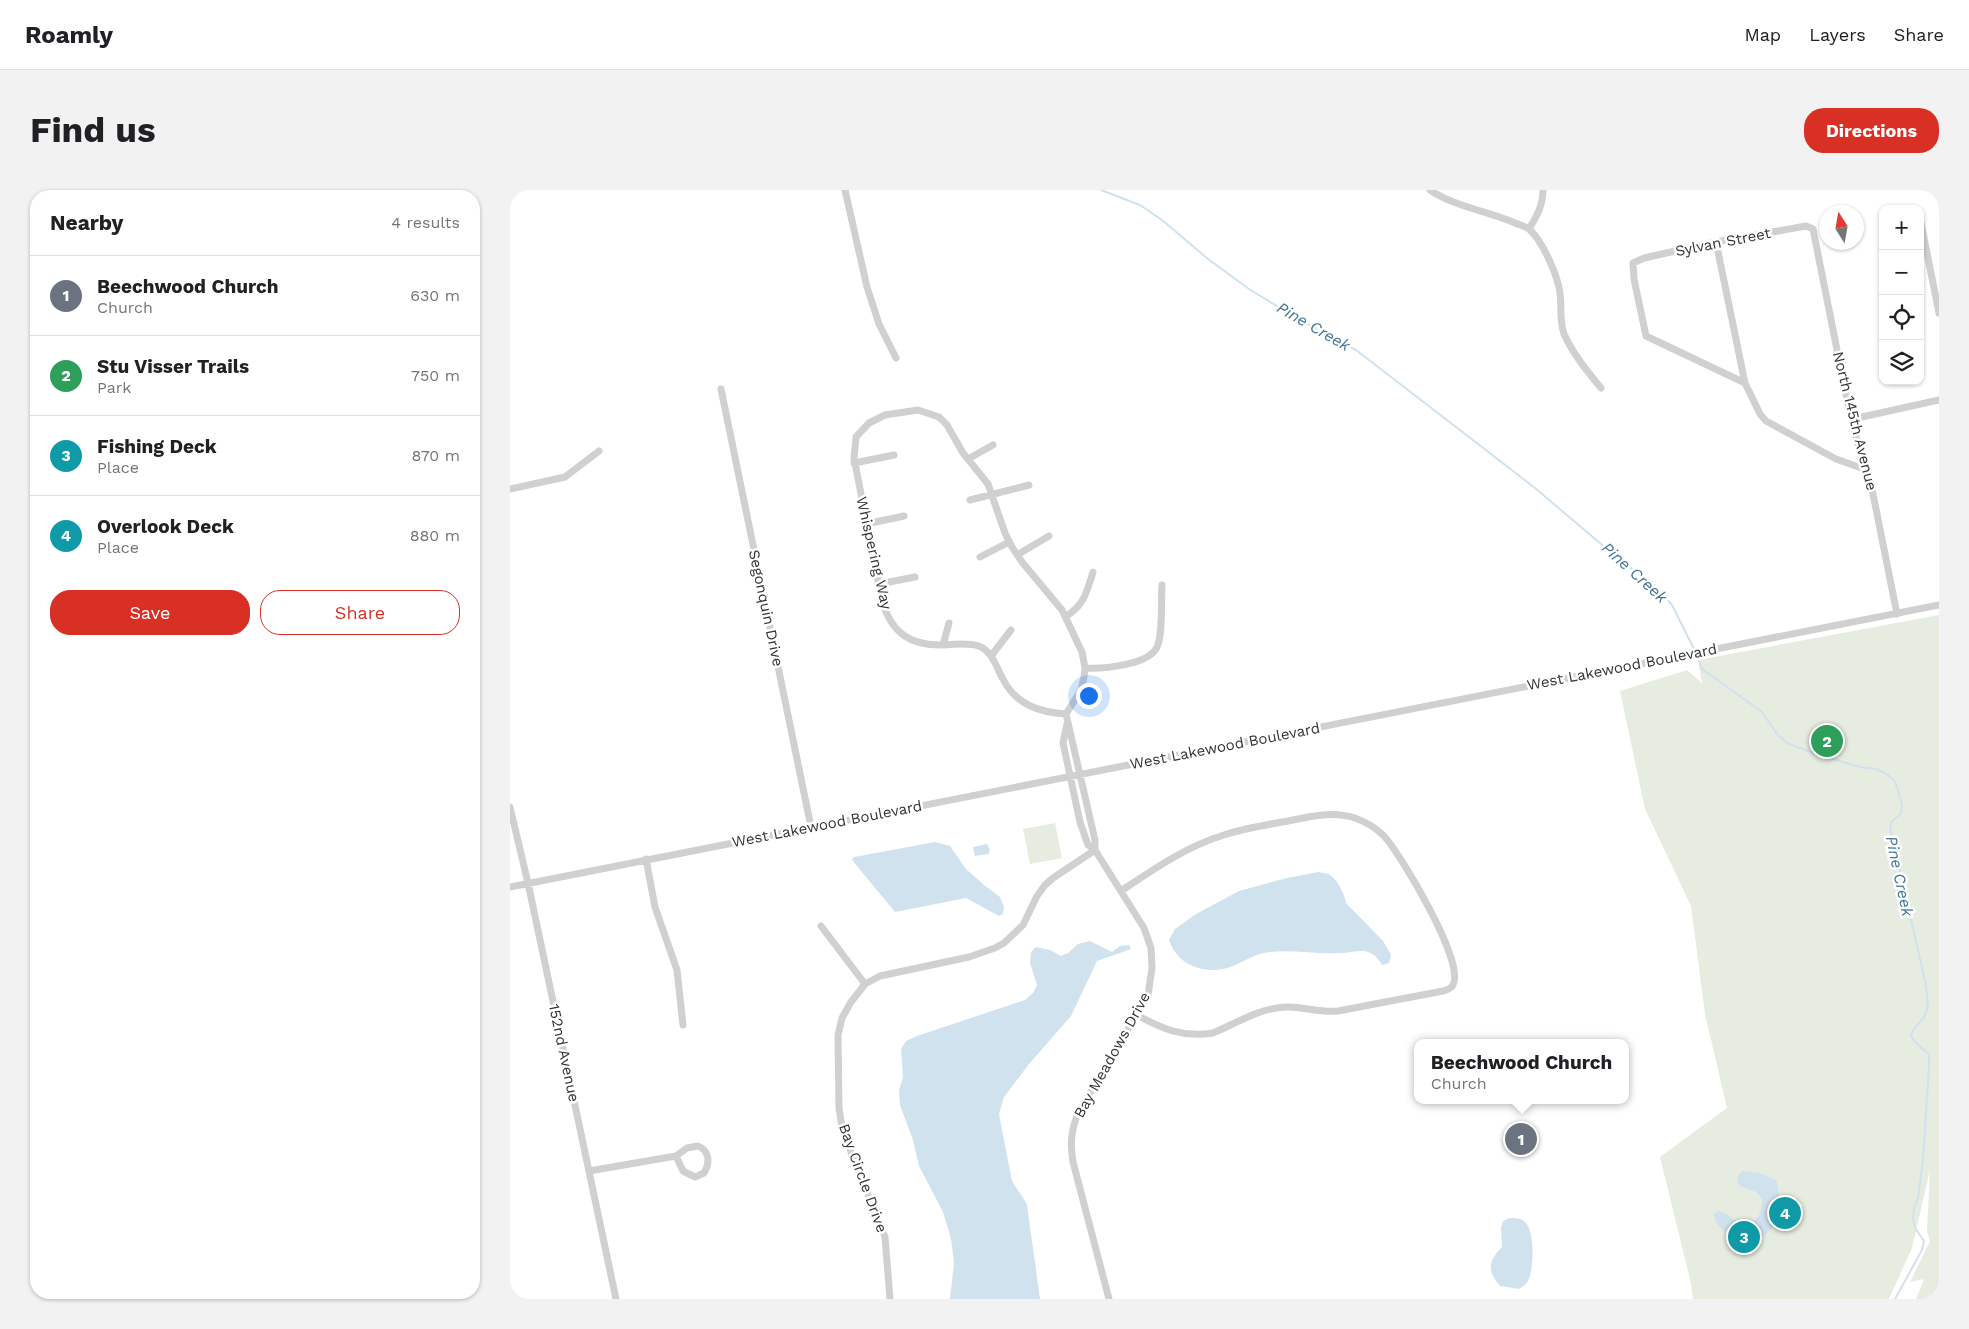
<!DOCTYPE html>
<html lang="en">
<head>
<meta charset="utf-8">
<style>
	:root { --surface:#fff; --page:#f2f2f2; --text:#202124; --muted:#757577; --line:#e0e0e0; --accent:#d93025 }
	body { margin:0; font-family:"Work Sans",sans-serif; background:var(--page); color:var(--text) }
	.controls { position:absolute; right:15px; top:15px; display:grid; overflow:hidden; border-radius:10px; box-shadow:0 1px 4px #0004 }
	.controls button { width:45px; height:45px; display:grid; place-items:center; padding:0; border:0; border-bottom:1px solid var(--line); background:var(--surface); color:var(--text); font:25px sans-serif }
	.compass { position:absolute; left:1309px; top:15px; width:45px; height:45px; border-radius:50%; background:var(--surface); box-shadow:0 1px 4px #0004; rotate:349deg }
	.you { position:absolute; left:578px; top:505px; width:18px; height:18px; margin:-12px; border:4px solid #fff; border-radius:50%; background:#1a73e8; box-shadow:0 0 0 8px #1a73e833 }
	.badge { display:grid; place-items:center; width:32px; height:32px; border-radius:50%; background:var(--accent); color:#fff; font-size:16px; font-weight:700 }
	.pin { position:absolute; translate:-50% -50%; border:2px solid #fff; box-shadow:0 1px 5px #0006 }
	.popup { position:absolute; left:904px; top:849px; width:215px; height:65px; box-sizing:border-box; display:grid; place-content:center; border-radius:10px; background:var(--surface); filter:drop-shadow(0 1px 4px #0005); font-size:16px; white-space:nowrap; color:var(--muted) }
	.popup b { font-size:19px; color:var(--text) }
	.popup::after { content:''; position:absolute; left:50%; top:100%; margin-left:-10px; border:10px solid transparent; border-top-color:var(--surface) }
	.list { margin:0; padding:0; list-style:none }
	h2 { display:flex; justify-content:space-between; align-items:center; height:65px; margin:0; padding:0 20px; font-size:21px }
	h2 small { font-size:16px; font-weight:400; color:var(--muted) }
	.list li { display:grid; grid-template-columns:32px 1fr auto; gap:15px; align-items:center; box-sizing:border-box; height:80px; padding:0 20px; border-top:1px solid var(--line) }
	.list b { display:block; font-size:19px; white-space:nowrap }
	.list p { margin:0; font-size:16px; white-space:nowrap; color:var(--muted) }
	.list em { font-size:16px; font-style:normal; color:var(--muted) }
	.actions { display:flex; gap:10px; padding:15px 20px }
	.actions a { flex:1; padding:11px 0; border:1px solid var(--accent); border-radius:20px; text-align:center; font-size:18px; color:var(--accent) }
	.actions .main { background:var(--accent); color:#fff }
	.icon { flex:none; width:28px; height:28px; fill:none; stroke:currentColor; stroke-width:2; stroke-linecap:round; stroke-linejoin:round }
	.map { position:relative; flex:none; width:1429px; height:1109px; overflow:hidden; border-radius:20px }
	header { display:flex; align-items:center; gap:30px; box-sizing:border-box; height:70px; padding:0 25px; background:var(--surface); border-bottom:1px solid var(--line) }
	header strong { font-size:24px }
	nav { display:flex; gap:28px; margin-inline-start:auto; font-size:18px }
	.intro { display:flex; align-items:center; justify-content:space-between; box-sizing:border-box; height:120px; padding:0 30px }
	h1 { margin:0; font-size:35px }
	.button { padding:12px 22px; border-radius:20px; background:var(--accent); color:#fff; font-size:18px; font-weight:700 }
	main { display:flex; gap:30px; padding:0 30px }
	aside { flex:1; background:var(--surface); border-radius:20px; box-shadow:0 1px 4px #0004 }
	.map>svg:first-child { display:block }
	.green { fill:#e6ecdf }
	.water { fill:#cfe2ee }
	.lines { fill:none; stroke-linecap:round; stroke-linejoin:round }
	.stream { stroke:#cfe2ee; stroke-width:2 }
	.minor { stroke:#d0d0d0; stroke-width:7 }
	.labels { text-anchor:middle; stroke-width:5; stroke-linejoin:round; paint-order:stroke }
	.street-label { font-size:15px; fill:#333; stroke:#fff }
	.water-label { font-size:16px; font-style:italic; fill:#3f7597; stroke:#fff }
</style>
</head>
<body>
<header>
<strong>Roamly</strong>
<nav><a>Map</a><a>Layers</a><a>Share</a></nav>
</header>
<div class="intro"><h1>Find us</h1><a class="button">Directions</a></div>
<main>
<aside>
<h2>Nearby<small>4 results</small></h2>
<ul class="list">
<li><span class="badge" style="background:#6b7280">1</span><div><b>Beechwood Church</b><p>Church</p></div><em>630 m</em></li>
<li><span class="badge" style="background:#2e9e5b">2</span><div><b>Stu Visser Trails</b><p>Park</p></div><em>750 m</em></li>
<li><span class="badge" style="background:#0f9aa8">3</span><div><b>Fishing Deck</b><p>Place</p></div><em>870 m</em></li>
<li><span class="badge" style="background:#0f9aa8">4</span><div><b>Overlook Deck</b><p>Place</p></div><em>880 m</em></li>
</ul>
<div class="actions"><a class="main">Save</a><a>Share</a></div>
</aside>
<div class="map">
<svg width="1429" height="1109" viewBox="0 0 1429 1109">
	<rect width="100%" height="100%" fill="#fff"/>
	<path class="green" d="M1429 425V1109H1406L1414 1089 1400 1092 1420 1051 1417 1041 1420 980 1402 1058 1379 1109H1183L1180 1089 1150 967 1217 918 1195 824 1181 716 1135 619 1110 501 1177 480 1192 493 1188 470Z
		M545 633 552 668 520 674 513 639Z"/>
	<path class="water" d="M425 652 440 656 456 679 474 695 490 707 494 717 493 724 489 726 456 708 385 722 342 670 344 667Z
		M477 654 480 660 479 661V664L465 666 463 657Z
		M808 682C812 683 817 683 820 685 828 690 835 705 836 713L873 751 881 765 879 773 872 775C869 770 865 764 858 762 850 759 840 763 831 763 806 765 779 758 754 763 743 765 733 772 723 776 698 786 668 777 659 750L665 739 686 724 729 701 777 688Z
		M580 751 602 762 610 756 619 755 621 759 587 771 561 826 519 874 494 907 489 924 502 991C507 1000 513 1006 517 1015L530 1109H440L444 1073 441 1049 433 1022 409 976 403 950 390 915 389 900 393 887 391 859 396 851 407 846 515 810 523 803 527 795 520 773 521 762 526 757 540 760 551 766 558 763 568 754Z
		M1233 981 1250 983 1266 990C1273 1009 1270 1048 1243 1048 1239 1048 1236 1045 1232 1044 1230 1044 1227 1045 1224 1045 1214 1044 1205 1034 1204 1024L1209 1021 1217 1024 1223 1029C1228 1030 1235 1033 1240 1032 1251 1031 1252 1016 1252 1008L1246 1002 1230 996 1227 992 1229 984Z
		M1000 1028C1005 1028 1011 1028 1015 1032 1025 1041 1024 1079 1018 1091 1016 1095 1012 1097 1009 1099L990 1096C977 1081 978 1071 992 1057L991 1038 993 1031Z"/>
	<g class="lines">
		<path class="stream" d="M591 0 630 15 652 30 698 69 739 99 783 126 846 160 1025 298 1111 371 1144 395 1162 415 1185 461
			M1187 465 1192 479 1252 522 1267 544 1277 553 1306 564 1350 577 1367 579 1378 585 1384 590 1388 600 1392 615 1391 624 1382 631 1380 637 1415 791C1417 805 1421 818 1412 830 1407 835 1402 839 1401 846L1407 854 1419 864V876L1413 970 1408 1008 1404 1018 1403 1030 1405 1038 1414 1051 1412 1060 1385 1109"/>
		<path class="minor" d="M335 0 357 97 369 134 386 168
			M920 0C945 17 978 21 1005 33 1009 35 1015 36 1019 39 1032 50 1048 86 1050 103 1052 117 1049 131 1054 144 1063 164 1077 181 1091 198
			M1410 28 1429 123
			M1019 39C1027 26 1033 15 1033 0
			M1206 52 1235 193
			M211 199 301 637
			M1343 229 1429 210
			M458 269 483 255
			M344 273 384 265
			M1354 279 1326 269 1256 231 1250 224 1235 193 1136 146 1124 89 1123 73 1134 68 1206 52 1296 36 1303 39 1336 205 1354 279 1360 289 1387 424
			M0 299 55 287 89 261
			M460 310 519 295
			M356 334 394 326
			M507 365 539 346
			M470 367 499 352
			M369 394 405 387
			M556 426C574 416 577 401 583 382
			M433 455 439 433
			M481 466 501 440
			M575 478C593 479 639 475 647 457 653 445 651 410 652 395
			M556 524C529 522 506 515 493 489 486 477 483 462 469 456 459 453 445 454 434 455 401 456 382 444 372 411L344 268 346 247 359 233 375 225 408 220 429 227 437 235 453 263 478 294 495 343 502 357 512 372 552 420 572 462 575 478 574 487 571 500 556 524 585 650V660
			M557 534 553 553 570 632 578 655 585 660 634 738 641 758 642 778 638 805 633 814 568 923C561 941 560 954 563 972L599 1109
			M0 617 18 693 106 1109
			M136 669 145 717 167 780 173 835
			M0 697 1429 415
			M611 701C644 679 677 656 714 645 735 638 757 635 778 631 801 626 822 621 845 628 856 632 866 638 874 646 891 665 956 773 943 795 941 799 937 800 933 801L828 821C811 823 795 817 778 817 751 817 727 833 703 843 674 848 652 839 627 825
			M311 736 355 794
			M79 981 166 966 173 981 185 987 194 983C200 973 200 961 188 956L177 958 166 966
			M380 1109 375 1047 333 942 329 919 328 845 332 828 341 812 355 794 370 786 459 767 485 758 494 753 513 735 527 706 535 695 543 688 585 660"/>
	</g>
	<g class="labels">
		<g class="street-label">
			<text transform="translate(1213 52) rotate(-11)" y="5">Sylvan Street</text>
			<text transform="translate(1345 231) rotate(76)" y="5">North 145th Avenue</text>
			<text transform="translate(364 363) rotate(77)" y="5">Whispering Way</text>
			<text transform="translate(256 418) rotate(78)" y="5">Segonquin Drive</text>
			<text transform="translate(1112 477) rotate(-11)" y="5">West Lakewood Boulevard</text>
			<text transform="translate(715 556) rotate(-11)" y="5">West Lakewood Boulevard</text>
			<text transform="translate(317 634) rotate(-11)" y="5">West Lakewood Boulevard</text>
			<text transform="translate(54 863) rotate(78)" y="5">152nd Avenue</text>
			<text transform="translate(602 865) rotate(-61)" y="5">Bay Meadows Drive</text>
			<text transform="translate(353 988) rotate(70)" y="5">Bay Circle Drive</text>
		</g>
		<g class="water-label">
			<text transform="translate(804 136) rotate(30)" y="6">Pine Creek</text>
			<text transform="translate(1125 382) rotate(42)" y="6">Pine Creek</text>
			<text transform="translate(1390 686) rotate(78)" y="6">Pine Creek</text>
		</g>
	</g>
</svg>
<div class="controls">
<button>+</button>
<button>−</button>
<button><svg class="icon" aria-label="locate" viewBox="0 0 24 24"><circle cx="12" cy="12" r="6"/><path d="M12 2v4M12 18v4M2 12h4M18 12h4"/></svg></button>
<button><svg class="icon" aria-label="layers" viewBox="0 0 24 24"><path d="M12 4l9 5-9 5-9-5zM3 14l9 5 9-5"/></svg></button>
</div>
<svg class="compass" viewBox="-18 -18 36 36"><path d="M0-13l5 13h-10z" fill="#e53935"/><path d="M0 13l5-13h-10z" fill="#757577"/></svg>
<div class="you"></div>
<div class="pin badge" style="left:1011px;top:949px;background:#6b7280">1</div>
<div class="popup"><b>Beechwood Church</b>Church</div>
<div class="pin badge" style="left:1317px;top:551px;background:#2e9e5b">2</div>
<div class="pin badge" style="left:1234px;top:1047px;background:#0f9aa8">3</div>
<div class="pin badge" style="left:1275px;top:1023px;background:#0f9aa8">4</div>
</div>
</main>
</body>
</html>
